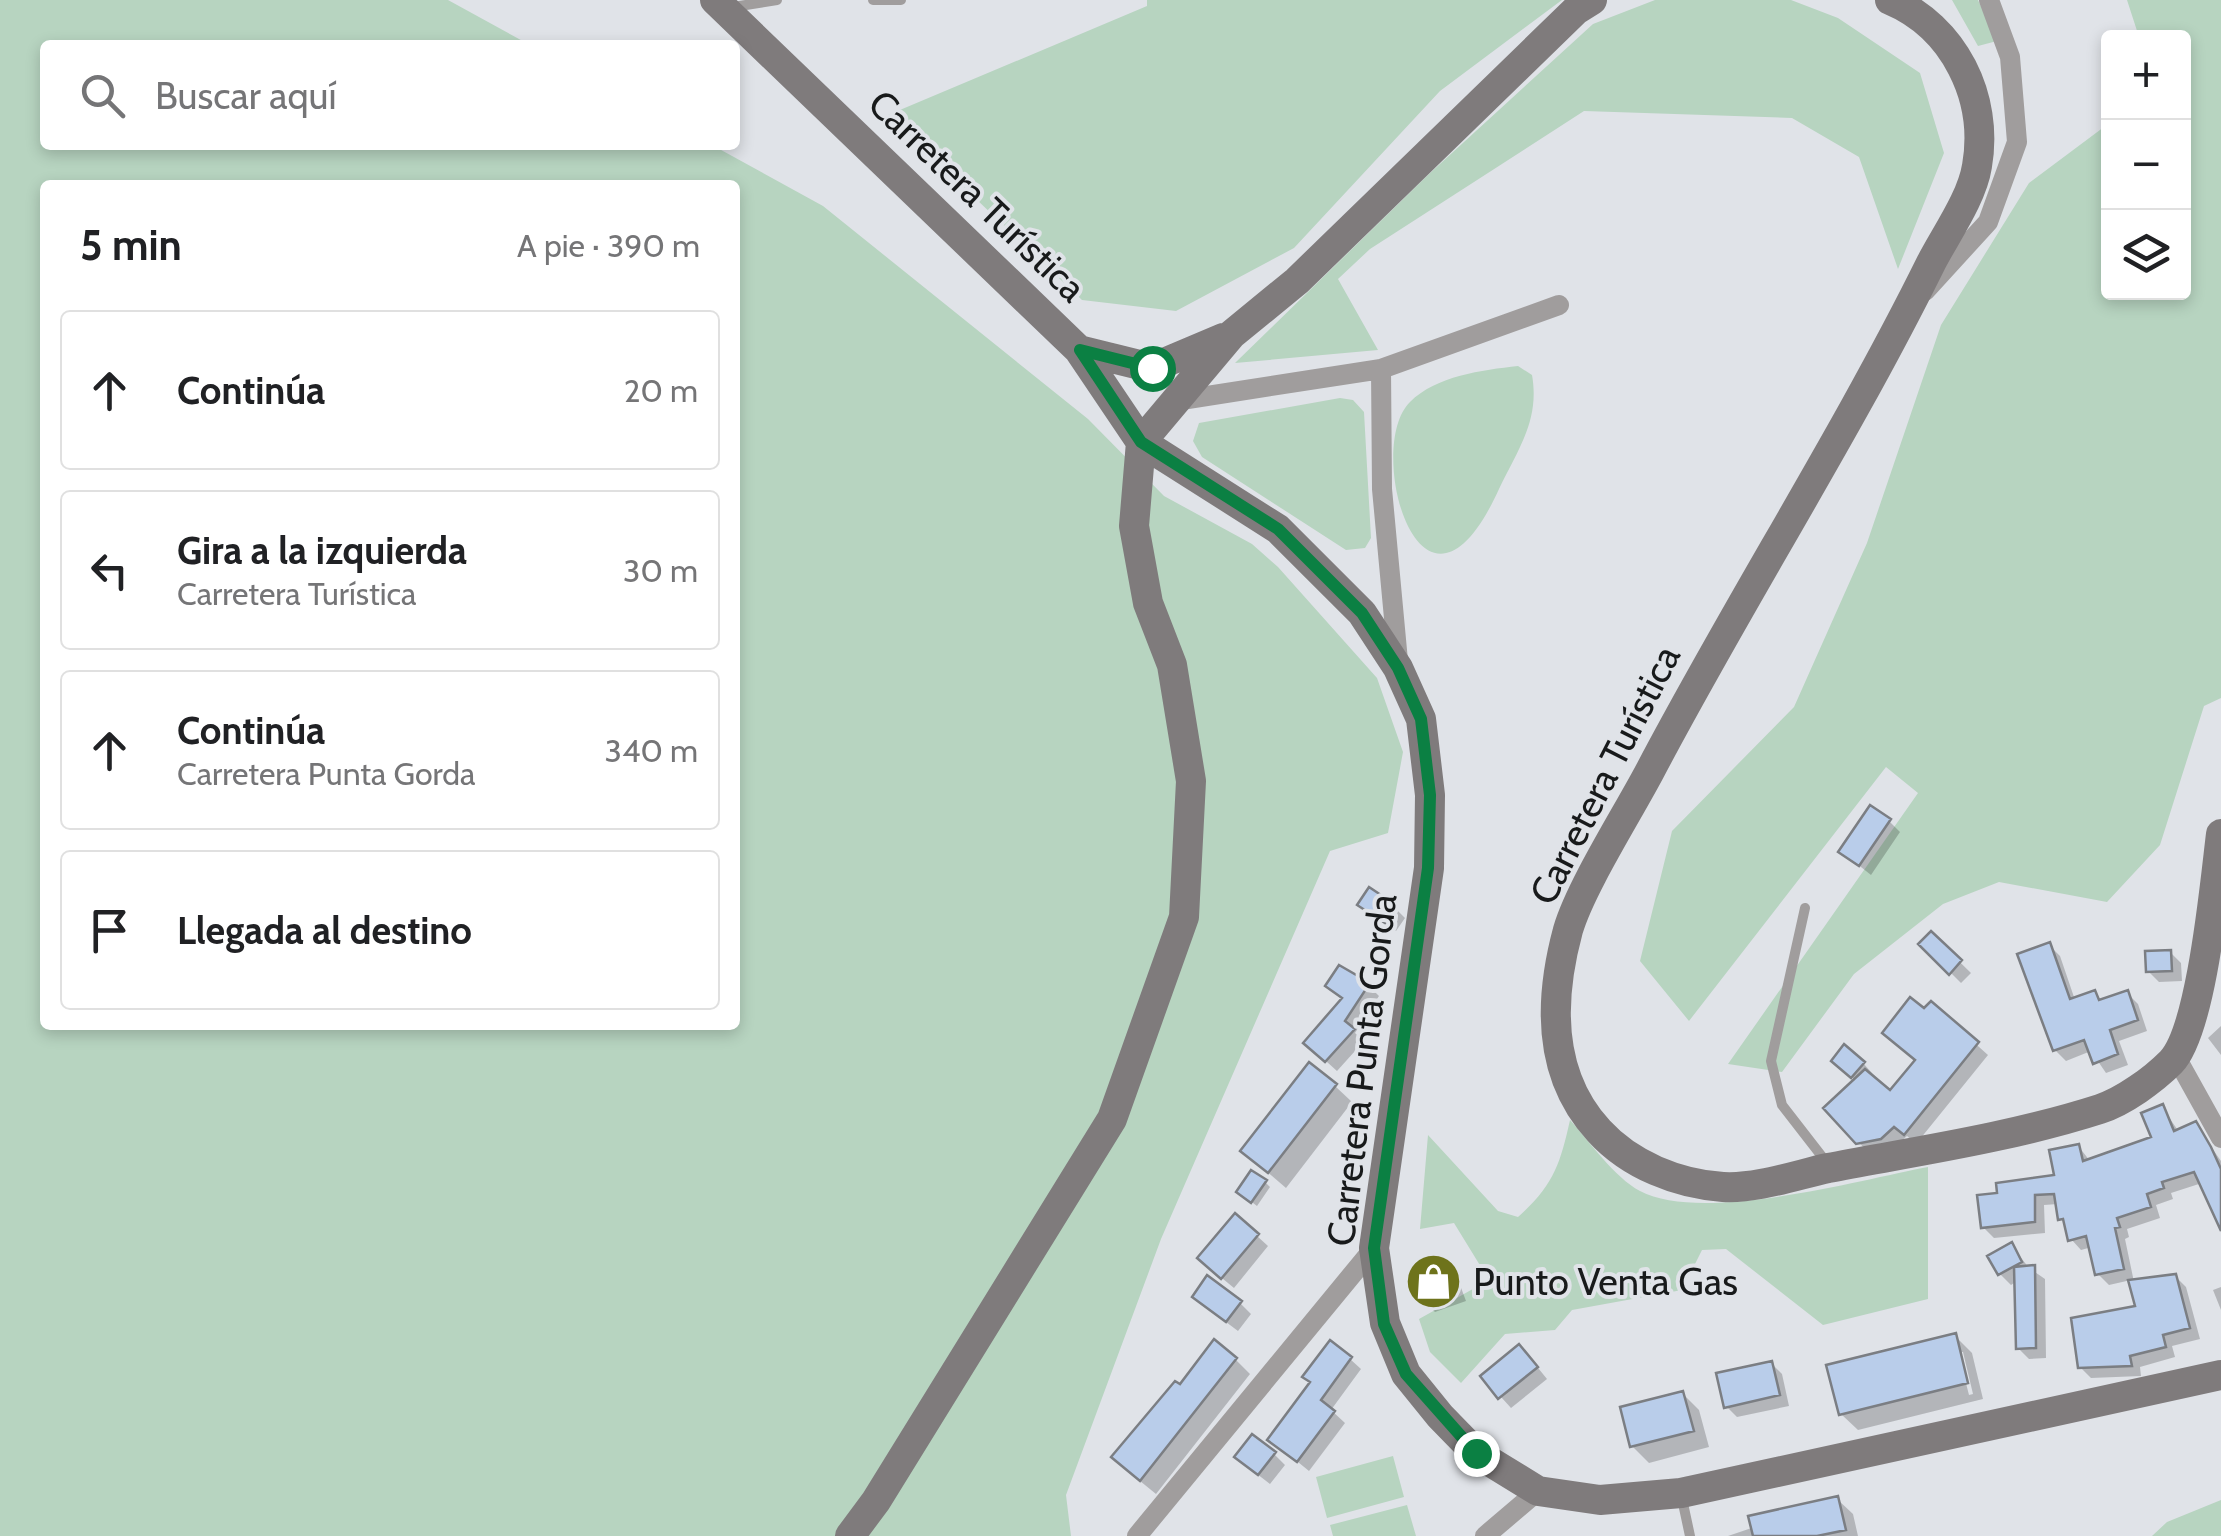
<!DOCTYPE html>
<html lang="es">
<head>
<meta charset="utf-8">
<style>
	:root { --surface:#fff; --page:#f6f6f6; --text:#202124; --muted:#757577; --line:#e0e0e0 }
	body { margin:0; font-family:Cabin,sans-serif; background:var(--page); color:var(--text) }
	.controls { position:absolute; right:30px; top:30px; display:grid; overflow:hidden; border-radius:10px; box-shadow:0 5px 15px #0003 }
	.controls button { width:90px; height:90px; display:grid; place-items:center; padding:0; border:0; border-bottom:2px solid var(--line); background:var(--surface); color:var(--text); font:50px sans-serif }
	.stop { position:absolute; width:30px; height:30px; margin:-22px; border:8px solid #0b8043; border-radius:50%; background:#fff }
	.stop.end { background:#0b8043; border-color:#fff; box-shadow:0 2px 10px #0008 }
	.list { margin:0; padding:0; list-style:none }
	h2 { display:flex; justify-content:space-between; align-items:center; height:130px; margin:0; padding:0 40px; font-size:42px }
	h2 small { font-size:32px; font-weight:400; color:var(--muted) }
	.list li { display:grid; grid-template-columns:65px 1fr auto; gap:30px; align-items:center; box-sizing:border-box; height:160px; margin:0 20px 20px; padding:0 20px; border:2px solid var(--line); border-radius:10px }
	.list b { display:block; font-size:38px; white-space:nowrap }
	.list p { margin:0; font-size:32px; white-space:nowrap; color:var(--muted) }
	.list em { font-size:32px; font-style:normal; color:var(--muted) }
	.icon { flex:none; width:55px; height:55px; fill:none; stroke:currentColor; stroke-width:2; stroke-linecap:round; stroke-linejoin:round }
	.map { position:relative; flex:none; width:2221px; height:1536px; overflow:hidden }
	.search { position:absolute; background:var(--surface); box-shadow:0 5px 15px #0003; left:40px; top:40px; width:700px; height:110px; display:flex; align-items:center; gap:25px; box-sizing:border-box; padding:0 35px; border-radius:10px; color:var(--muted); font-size:38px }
	.panel { position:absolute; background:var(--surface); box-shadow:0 5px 15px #0003; left:40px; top:180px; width:700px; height:850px; border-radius:10px }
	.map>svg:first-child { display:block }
	.green { fill:#b7d4c0; fill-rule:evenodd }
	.shadow { fill:#0003; fill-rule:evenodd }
	.building { fill:#b9cdea; stroke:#7b7e83; stroke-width:2.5 }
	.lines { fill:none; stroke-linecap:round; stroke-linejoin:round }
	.service { stroke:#a09d9d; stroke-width:10 }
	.minor { stroke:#a09d9d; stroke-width:20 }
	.secondary { stroke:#7f7b7c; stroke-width:30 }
	.route { stroke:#0b8043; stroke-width:12 }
	.labels { text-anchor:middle; stroke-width:8; stroke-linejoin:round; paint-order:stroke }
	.street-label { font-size:38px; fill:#181a1b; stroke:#e0e3e8 }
	.poi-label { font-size:38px; fill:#181a1b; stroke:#e0e3e8; text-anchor:start }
</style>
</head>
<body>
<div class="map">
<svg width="2221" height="1536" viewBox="0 0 2221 1536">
	<rect width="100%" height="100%" fill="#e0e3e8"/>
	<path class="green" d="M0 0H448L530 45H45V145H712L823 206 1088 419 1164 496 1252 544 1278 567 1377 678 1403 752 1388 833 1330 851 1161 1239 1066 1495 1071 1536H0ZM45 185H735V1025H45Z
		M1147 0H1562L1440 91 1294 248 1176 311 1082 300 888 115 1147 6Z
		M1655 0H1791L1838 18 1920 73 1944 153 1898 269 1859 157 1792 118 1584 111 1370 249 1338 279 1378 350 1235 363 1429 174 1593 24Z
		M1952 0H1978L1997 41 1978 46Z
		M2127 0H2221V698L2204 706 2160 845 2107 902 1999 882 1943 904 1854 974 1782 1072 1728 1064 1918 793 1886 767 1689 1021 1640 961 1672 831 1794 707 1867 543 1941 325 2029 183 2108 124V292H2184V38L2139 37Z
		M1518 366 1532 375C1540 420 1518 449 1499 489 1422 658 1363 448 1410 402 1436 376 1482 370 1518 366Z
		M1340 398 1353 400 1364 412 1371 538 1365 548 1346 550 1202 457 1193 441 1199 423Z
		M1570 1120C1590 1142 1614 1177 1640 1191 1702 1224 1859 1180 1928 1167V1299L1823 1325 1726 1249 1702 1250 1682 1290 1572 1310 1555 1330 1505 1334 1461 1383 1430 1352 1419 1319 1489 1280 1454 1223 1420 1229 1428 1135 1498 1211 1518 1217C1553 1186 1560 1165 1570 1120Z
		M1393 1456 1404 1497 1327 1518 1316 1477Z
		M2221 1500V1536H2152L2167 1522Z
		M1407 1505 1416 1536H1333L1330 1525Z"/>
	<path class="shadow" d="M1889 821 1900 832 1871 875 1841 851Z
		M1361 904 1394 907 1405 918 1396 931Z
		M1931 934 1971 973 1961 983 1922 944Z
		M2049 945 2060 956 2075 1000 2094 993 2103 1002 2127 993 2138 1004 2147 1031 2119 1041 2128 1065 2106 1073 2091 1051 2066 1061 2055 1050Z
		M2170 952 2181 963 2182 981 2159 982 2148 971Z
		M1368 985 1379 996 1355 1033 1364 1041 1337 1071 1317 1053 1344 1000 1328 986Z
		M1931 1004 1988 1055 1916 1144 1907 1136 1892 1149 1869 1153 1826 1108 1856 1081 1845 1071 1863 1063 1890 1093 1918 1061 1924 1012Z
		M2221 1026V1055L2208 1038Z
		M1335 1086 1352 1102 1286 1188 1243 1151Z
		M2162 1107 2179 1132 2195 1124 2221 1161V1217L2202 1183 2171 1193 2173 1199 2156 1205 2160 1218 2127 1229 2129 1237 2125 1239 2134 1282 2175 1276 2186 1287 2200 1339 2172 1346 2175 1357 2140 1367 2141 1376 2091 1378 2080 1367 2138 1308 2131 1280 2109 1285 2098 1274 2092 1247 2081 1250 2071 1239 2058 1204 2044 1205 2045 1233 1994 1238 1983 1227 2057 1178 2079 1147 2090 1161 2155 1139Z
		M1265 1182 1270 1187 1257 1206 1244 1196Z
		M1235 1216 1268 1246 1234 1288 1211 1269Z
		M2011 1245 2029 1268 2045 1279 2046 1358 2029 1359 2018 1348 2017 1281 2011 1285 2000 1274Z
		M1446 1266 1457 1277 1466 1301 1435 1312 1424 1301Z
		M2221 1287V1310L2213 1290Z
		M1240 1303 1251 1314 1238 1331 1206 1307Z
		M1955 1336 1972 1353 1983 1399 1858 1430 1841 1414ZM1958 1352H1963L1973 1394 1969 1395Z
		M1530 1358 1547 1379 1511 1408 1483 1377Z
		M1235 1359 1250 1374 1156 1494 1129 1472 1180 1388Z
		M1350 1359 1361 1369 1331 1410 1345 1423 1309 1471 1271 1440Z
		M1771 1363 1782 1374 1789 1406 1737 1417 1726 1406Z
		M1682 1393 1699 1410 1709 1447 1649 1463 1632 1446Z
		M1274 1454 1285 1465 1270 1484 1248 1467Z
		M1837 1499 1853 1514 1858 1536H1728Z"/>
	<path class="building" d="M1870 805 1891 819 1859 866 1838 852Z
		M1369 887 1396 905 1385 923 1357 905Z
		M1931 931 1962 960 1949 975 1918 944Z
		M2050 942 2070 999 2095 990 2099 1000 2128 990 2138 1020 2110 1030 2118 1054 2093 1064 2084 1040 2053 1051 2017 954Z
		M2171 950 2172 971 2146 972 2145 951Z
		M1339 965 1370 983 1345 1021 1355 1029 1325 1062 1303 1043 1342 998 1325 986Z
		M1910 997 1924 1008 1931 1001 1979 1042 1904 1135 1894 1127 1881 1139 1856 1144 1823 1108 1865 1069 1890 1090 1915 1060 1882 1033Z
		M1844 1044 1865 1062 1851 1078 1831 1061Z
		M1309 1062 1337 1084 1268 1173 1240 1151Z
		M2163 1104 2174 1131 2196 1121 2211 1147 2221 1169V1231L2194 1172 2162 1182 2164 1188 2147 1194 2151 1207 2117 1218 2120 1227 2115 1228 2124 1269 2095 1275 2086 1236 2068 1241 2063 1219 2058 1220 2054 1194 2035 1195V1222L1981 1228 1977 1195 1997 1193 1996 1183 2054 1175 2049 1150 2079 1144 2083 1161 2151 1137 2141 1113Z
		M1251 1170 1267 1180 1251 1203 1236 1192Z
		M1235 1213 1259 1234 1221 1279 1197 1258Z
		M2012 1242 2022 1262 1998 1275 1987 1256Z
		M1447 1263 1457 1290 1421 1303 1412 1276Z
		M2035 1265 2036 1348 2016 1349 2014 1267Z
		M2176 1274 2190 1328 2163 1335 2166 1347 2130 1356 2132 1366 2078 1368 2071 1318 2135 1306 2128 1280Z
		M1207 1275 1242 1301 1226 1322 1192 1297Z
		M1956 1333 1968 1383 1839 1415 1826 1365Z
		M1214 1339 1237 1358 1140 1481 1111 1457 1175 1381 1180 1384Z
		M1330 1340 1352 1357 1321 1400 1335 1411 1297 1462 1267 1440 1310 1382 1302 1377Z
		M1519 1344 1538 1367 1498 1399 1480 1376Z
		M1772 1361 1780 1395 1724 1408 1716 1373Z
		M1683 1391 1694 1431 1630 1447 1620 1407Z
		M1252 1434 1276 1452 1258 1475 1234 1457Z
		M1838 1496 1846 1530 1817 1536H1753L1748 1516Z"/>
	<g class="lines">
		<path class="service" d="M873 0H901
			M733 7 777 0
			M1805 908 1771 1061 1782 1105 1827 1163
			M1681 1494 1690 1536"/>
		<path class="minor" d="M1925 291 1988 222 2017 142 2010 57 1989 0
			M1381 369 1382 489 1398 661
			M1175 401 1381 369 1559 305
			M2176 1057 2221 1138
			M1137 1536 1374 1248
			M1485 1536 1538 1491"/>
		<path class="secondary" d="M715 0 1079 350 1141 442 1278 529 1362 613 1398 668 1421 719 1430 795 1429 868 1374 1248 1385 1323 1406 1374 1440 1416 1476 1453 1538 1491 1600 1500 1681 1493 2221 1375
			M1890 0C1954 27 1989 97 1977 166 1972 198 1946 234 1931 263 1846 435 1741 598 1651 769 1628 813 1581 886 1568 930 1549 1000 1547 1075 1599 1131 1630 1165 1678 1184 1723 1187 1756 1189 1796 1175 1828 1168 1918 1151 2013 1137 2100 1109 2124 1101 2153 1080 2171 1062 2202 1030 2215 882 2221 834
			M1079 350 1152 368 1223 338
			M1141 442 1231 335 1297 281 1576 10 1592 0
			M850 1536 876 1501 1112 1119 1184 917 1191 781 1172 665 1148 603 1134 526 1141 442"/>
	</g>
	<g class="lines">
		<path class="route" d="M1152 368 1080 350 1141 442 1278 529 1362 613 1398 668 1421 719 1430 795 1428 868 1374 1248 1384 1324 1406 1374 1476 1453"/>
	</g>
	<defs>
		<symbol id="shop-disc" viewBox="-11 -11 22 22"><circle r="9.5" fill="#6e731b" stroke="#e0e3e8"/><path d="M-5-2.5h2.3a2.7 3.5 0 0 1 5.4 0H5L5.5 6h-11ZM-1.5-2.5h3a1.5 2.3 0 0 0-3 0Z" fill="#fff"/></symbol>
	</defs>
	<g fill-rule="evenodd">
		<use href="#shop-disc" x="1402" y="1250" width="63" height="63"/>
	</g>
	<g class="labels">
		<g class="street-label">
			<text transform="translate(977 196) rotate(44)" y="13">Carretera Turística</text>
			<text transform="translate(1605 775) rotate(-63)" y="13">Carretera Turística</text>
			<text transform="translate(1362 1070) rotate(-83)" y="13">Carretera Punta Gorda</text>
		</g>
		<g class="poi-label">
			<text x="1473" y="1295">Punto Venta Gas</text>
		</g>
	</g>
</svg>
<div class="controls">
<button>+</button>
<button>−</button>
<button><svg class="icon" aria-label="layers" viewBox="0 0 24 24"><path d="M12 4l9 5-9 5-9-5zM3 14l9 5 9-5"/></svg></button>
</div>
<div class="stop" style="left:1152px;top:368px"></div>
<div class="stop end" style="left:1476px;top:1453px"></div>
<div class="search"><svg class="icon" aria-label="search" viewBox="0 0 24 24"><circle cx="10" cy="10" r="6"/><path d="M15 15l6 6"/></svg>Buscar aquí</div>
<section class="panel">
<h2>5 min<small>A pie · 390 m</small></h2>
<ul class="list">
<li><svg class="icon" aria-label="ahead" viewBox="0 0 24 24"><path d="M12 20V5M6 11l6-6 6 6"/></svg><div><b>Continúa</b></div><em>20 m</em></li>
<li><svg class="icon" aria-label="left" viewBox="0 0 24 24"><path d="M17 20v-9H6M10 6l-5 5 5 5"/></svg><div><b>Gira a la izquierda</b><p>Carretera Turística</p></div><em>30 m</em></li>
<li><svg class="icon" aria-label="ahead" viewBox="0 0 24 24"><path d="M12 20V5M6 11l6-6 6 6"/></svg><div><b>Continúa</b><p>Carretera Punta Gorda</p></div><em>340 m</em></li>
<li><svg class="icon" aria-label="arrive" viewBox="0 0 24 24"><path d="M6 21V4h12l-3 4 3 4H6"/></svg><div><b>Llegada al destino</b></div></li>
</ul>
</section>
</div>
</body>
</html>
